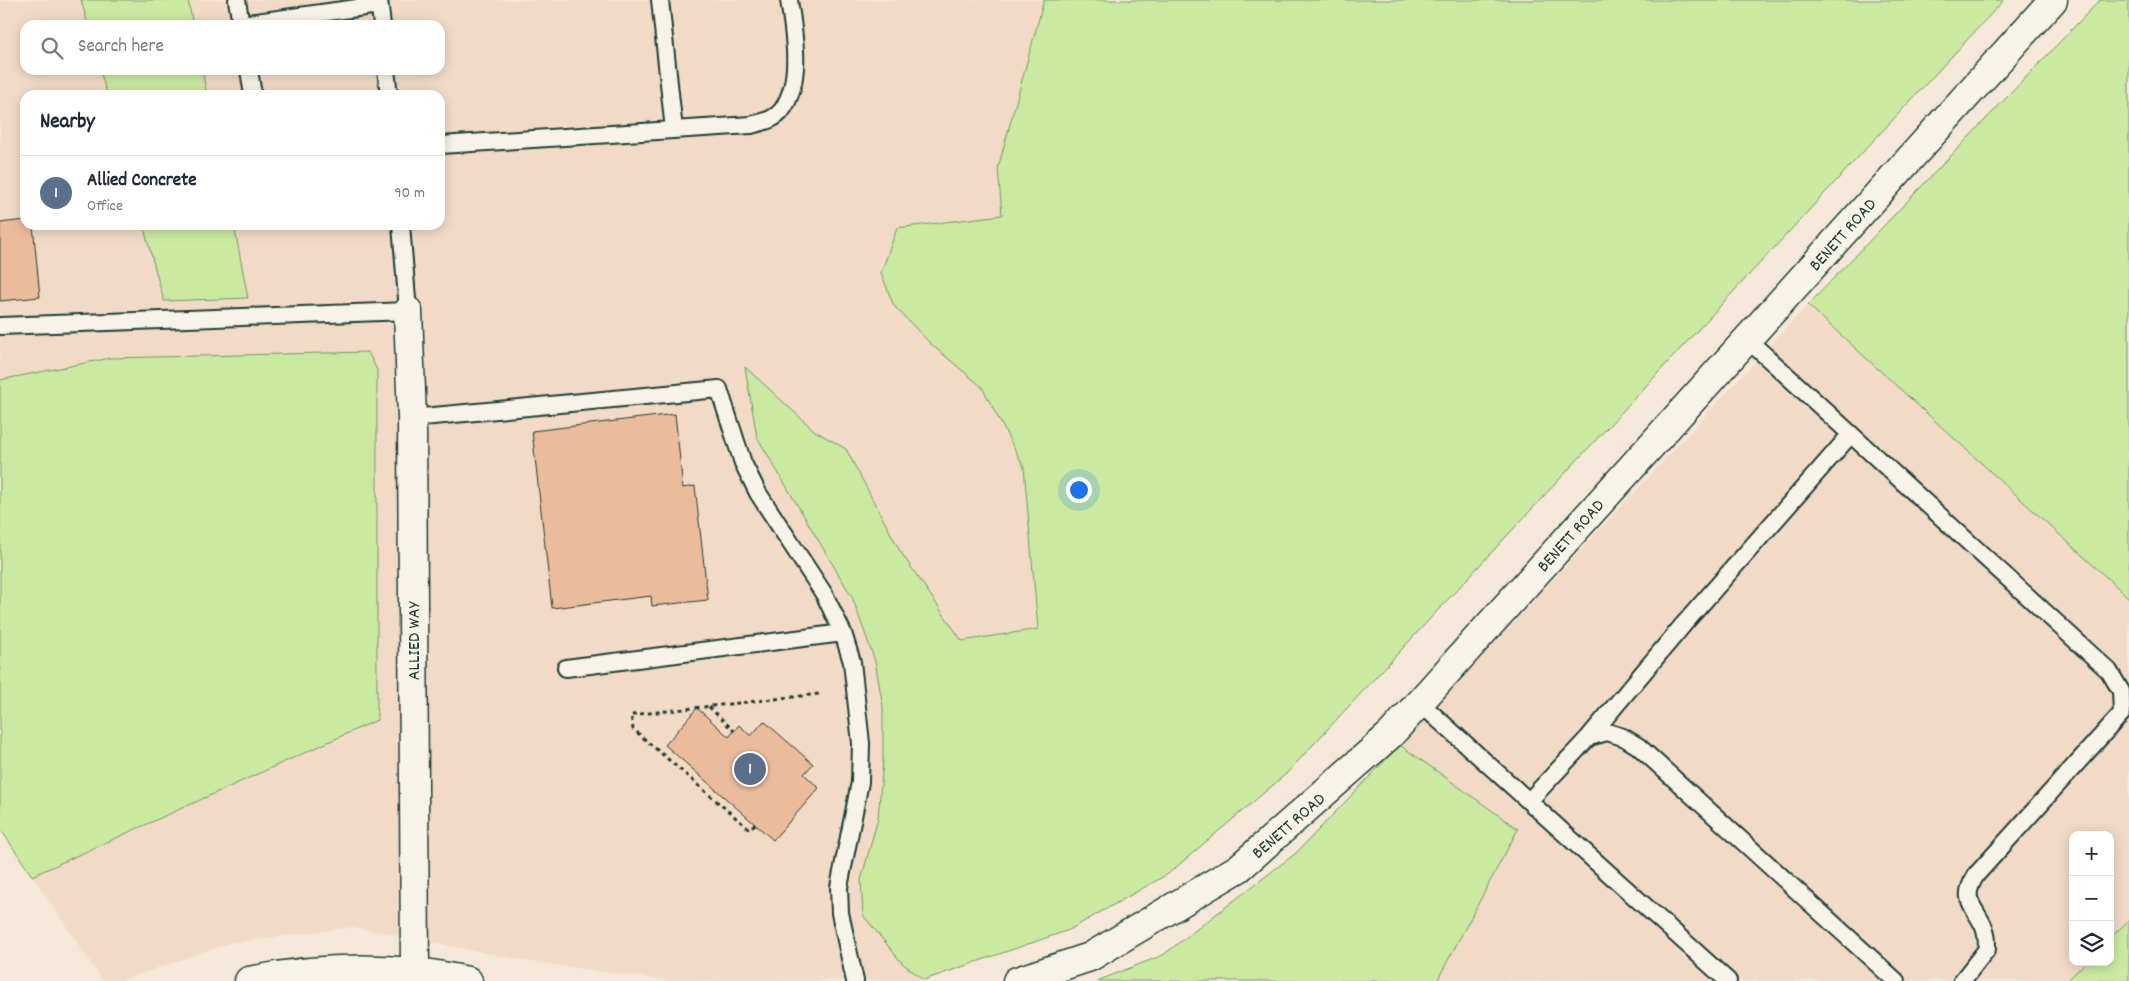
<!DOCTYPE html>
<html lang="en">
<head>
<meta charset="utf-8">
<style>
	:root { --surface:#fff; --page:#f6f6f7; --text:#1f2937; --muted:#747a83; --line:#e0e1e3; --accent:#d93025 }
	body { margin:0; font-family:Dekko,sans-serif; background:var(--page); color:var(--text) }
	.controls { position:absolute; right:15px; bottom:15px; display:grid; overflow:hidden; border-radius:10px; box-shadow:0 2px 12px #0003 }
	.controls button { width:45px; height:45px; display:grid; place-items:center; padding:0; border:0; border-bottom:1px solid var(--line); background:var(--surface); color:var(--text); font:25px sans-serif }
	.you { position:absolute; left:1078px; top:489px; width:18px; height:18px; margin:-12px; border:4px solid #fff; border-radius:50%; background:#1a73e8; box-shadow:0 0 0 8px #1a73e833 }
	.badge { display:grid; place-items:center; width:32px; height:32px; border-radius:50%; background:var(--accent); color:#fff; font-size:16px; font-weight:700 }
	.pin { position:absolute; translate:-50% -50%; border:2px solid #fff; box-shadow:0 1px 5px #0006 }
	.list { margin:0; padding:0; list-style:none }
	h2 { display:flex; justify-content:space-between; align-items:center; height:65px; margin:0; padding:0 20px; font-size:21px }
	h2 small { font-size:16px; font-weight:400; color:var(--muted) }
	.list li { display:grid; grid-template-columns:32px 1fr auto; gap:15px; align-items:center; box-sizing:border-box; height:75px; padding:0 20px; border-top:1px solid var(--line) }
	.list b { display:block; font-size:19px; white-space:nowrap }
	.list p { margin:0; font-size:16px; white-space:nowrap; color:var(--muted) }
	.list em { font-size:16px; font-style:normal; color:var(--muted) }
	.icon { flex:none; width:28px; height:28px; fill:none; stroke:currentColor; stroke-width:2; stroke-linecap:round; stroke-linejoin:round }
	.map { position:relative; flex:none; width:2129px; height:981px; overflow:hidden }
	.search { position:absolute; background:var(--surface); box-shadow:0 2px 12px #0003; left:20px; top:20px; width:425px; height:55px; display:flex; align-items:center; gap:12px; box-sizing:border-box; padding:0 18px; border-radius:15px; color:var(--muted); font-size:19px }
	.panel { position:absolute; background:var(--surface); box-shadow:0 2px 12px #0003; left:20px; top:90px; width:425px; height:140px; border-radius:15px }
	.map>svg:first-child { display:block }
	.built { fill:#f2dac7; fill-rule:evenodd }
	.green { fill:#cbeaa1; stroke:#75946a }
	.building { fill:#ecbb9c; stroke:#1f3d34 }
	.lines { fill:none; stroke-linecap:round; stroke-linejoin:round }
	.lane-casing { stroke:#1f3d34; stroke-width:20 }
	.street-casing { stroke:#1f3d34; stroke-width:31 }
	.path { stroke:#1f3d34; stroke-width:3; stroke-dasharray:4 4; stroke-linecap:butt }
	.lane { stroke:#f7f3e8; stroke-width:16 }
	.street { stroke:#f7f3e8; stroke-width:28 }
	.labels { text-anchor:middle; stroke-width:4.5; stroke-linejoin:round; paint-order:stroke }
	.street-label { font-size:18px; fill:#1f3d34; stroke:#f7f3e8 }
</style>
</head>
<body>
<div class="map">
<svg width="2129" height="981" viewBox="0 0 2129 981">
	<rect width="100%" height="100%" fill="#f5e8d9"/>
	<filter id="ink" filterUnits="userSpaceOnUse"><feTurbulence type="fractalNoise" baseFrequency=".02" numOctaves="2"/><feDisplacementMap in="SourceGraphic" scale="10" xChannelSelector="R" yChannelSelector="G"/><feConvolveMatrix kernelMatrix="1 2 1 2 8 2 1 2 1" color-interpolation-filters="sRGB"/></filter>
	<g filter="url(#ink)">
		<path class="built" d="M0 0H1044L998 168 1038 629 1069 930 924 980 670 981 526 961 353 927 230 943 120 981H103L0 828ZM25 25H440V70H25ZM25 95H440V225H25Z
			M1808 305 2129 598V920L2110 938V835H2073V962H2086L2067 981H1437L1518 829 1400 745Z"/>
		<path class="green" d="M81 0H188L193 25H88Z
			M1044 0H2004L1286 774 1168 874 1069 930 924 980 902 963 863 915 861 880 878 818 883 762V707L875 661 852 597 757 437 745 367 815 431 846 449 900 551 962 641 1038 629 1024 467 982 387 932 345 894 306 881 273 897 228 1002 215 998 168Z
			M2100 0H2129V598L1808 305Z
			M100 70H202L207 95H107Z
			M143 225H234L248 298 164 301Z
			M368 352 377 370V720L32 876 0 828V380L110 358Z
			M1400 745 1518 829 1437 981H1097L1163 955 1296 853Z
			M2129 920V981H2067L2086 962H2110V938Z"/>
		<path class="building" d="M25 220V225H33L40 297 0 301V223Z
			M675 414 683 488 695 486 708 600 652 606 651 596 552 608 532 431Z
			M697 708 729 737 739 725 751 736 764 721 813 764 804 774 819 788 773 840 665 745Z"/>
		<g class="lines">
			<defs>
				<path id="lane" d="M237 0 241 25
					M379 0 382 25
					M660 0 674 130
					M241 24 379 5
					M249 70 253 95
					M386 70 389 95
					M440 145 751 125C762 122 775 120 782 110 803 80 794 34 789 0
					M0 326 408 311 401 225
					M1747 339 2109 671 2121 691 2122 713 1976 875C1961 899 1972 903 1983 925 1987 933 1987 941 1987 949L1962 981
					M412 418 719 389 743 463 758 493 824 594 843 633 852 662 861 743 860 782 839 887 840 913 855 981
					M566 668 843 633
					M1420 703 1728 981
					M1589 737 1683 625 1851 434
					M1529 801 1589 737 1607 732 1623 737 1638 746 1896 981"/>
				<path id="street" d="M408 311 412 418 415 972
					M249 981C302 970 360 967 414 972 432 973 450 978 468 981
					M1017 981 1090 957 1239 868 1391 734 2053 0"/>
			</defs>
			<use href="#lane" class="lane-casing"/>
			<use href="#street" class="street-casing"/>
			<path class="path" d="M709 707 734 731
				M755 824 749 829 633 729 631 715 819 694"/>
			<use href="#lane" class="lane"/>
			<use href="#street" class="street"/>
		</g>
	</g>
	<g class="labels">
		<g class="street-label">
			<text transform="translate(1842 234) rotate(-48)" y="6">BENETT ROAD</text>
			<text transform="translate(1570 535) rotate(-48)" y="6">BENETT ROAD</text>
			<text transform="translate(413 641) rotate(-90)" y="6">ALLIED WAY</text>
			<text transform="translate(1288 825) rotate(-41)" y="6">BENETT ROAD</text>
		</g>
	</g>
</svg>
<div class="controls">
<button>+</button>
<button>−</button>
<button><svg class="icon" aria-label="layers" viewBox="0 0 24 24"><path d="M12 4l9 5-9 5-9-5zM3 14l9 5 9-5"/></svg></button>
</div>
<div class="you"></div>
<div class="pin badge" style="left:750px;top:769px;background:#5c6f8a">1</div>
<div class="search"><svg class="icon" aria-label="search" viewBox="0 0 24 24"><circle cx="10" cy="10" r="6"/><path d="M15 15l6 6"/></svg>Search here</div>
<section class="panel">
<h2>Nearby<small></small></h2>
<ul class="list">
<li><span class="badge" style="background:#5c6f8a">1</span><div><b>Allied Concrete</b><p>Office</p></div><em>90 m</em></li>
</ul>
</section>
</div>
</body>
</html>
